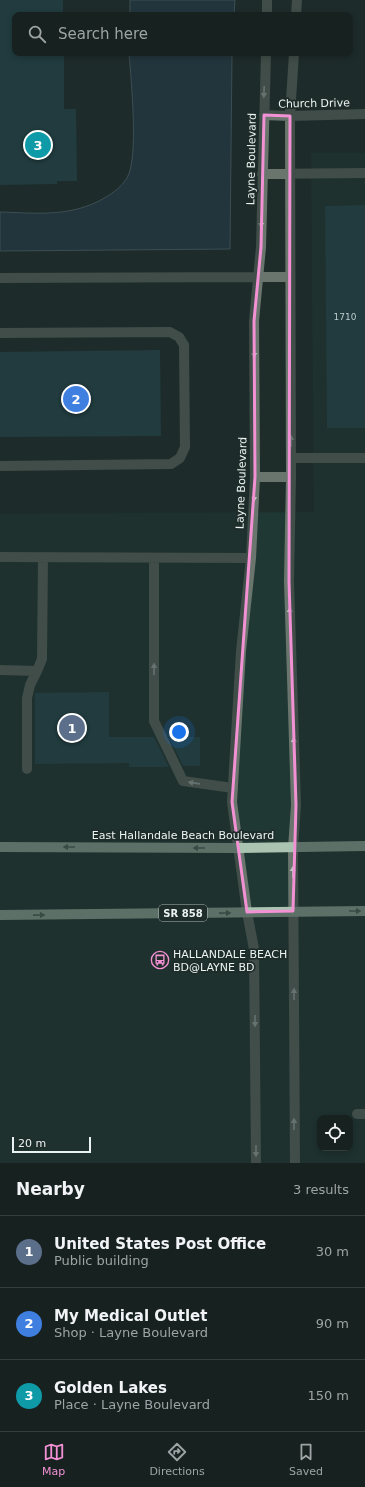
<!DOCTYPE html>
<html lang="en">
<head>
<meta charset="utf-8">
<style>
	:root { --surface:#162120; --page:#232e2d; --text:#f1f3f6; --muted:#9ea3a5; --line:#353e3e; --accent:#f391d5 }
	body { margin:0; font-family:"DejaVu Sans",sans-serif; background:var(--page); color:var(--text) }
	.controls { position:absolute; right:12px; bottom:12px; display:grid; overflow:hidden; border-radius:8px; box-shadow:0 2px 6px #0003 }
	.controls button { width:36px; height:36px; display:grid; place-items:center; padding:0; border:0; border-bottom:1px solid var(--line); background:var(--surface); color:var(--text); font:20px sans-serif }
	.scale { position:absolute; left:12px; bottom:10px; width:79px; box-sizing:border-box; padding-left:4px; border:2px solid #eaf3f1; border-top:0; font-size:11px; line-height:14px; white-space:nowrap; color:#eaf3f1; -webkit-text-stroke:3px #1e2c2a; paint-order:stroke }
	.you { position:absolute; left:179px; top:732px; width:14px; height:14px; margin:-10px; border:3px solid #fff; border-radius:50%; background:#1a73e8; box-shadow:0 0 0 6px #1a73e833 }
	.badge { display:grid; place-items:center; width:26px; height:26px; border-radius:50%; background:var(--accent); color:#fff; font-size:13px; font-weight:700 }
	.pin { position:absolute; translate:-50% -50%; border:2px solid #fff; box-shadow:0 1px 4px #0006 }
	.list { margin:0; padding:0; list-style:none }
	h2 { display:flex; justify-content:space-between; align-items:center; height:52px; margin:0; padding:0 16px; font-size:17px }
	h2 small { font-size:13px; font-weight:400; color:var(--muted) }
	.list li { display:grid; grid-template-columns:26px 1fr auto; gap:12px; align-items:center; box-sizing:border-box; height:72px; padding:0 16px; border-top:1px solid var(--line) }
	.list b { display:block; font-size:15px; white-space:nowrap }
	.list p { margin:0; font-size:13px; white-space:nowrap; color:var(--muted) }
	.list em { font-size:13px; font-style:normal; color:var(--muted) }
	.icon { flex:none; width:22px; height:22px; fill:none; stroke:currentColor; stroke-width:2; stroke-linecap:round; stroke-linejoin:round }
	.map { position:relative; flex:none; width:365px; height:1163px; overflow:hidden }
	.search { position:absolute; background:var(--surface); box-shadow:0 2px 6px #0003; left:12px; right:12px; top:12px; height:44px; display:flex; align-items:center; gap:10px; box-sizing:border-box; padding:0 14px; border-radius:8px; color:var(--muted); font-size:15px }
	.sheet { height:268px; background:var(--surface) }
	nav { display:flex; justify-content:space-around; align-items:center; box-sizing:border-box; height:56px; border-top:1px solid var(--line); background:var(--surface); font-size:11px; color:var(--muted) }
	nav a { display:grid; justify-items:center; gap:2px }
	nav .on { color:var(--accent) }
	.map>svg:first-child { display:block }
	.built { fill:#203834; fill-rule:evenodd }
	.water { fill:#294155; stroke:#637684 }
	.building { fill:#274e57 }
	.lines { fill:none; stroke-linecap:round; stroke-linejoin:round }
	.minor { stroke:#6a766d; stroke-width:10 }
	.major { stroke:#aac4b1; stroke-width:10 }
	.oneway { fill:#bdc7c3 }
	.oneway2 { fill:#5d7067 }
	.marked { fill:none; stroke:#f391d5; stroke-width:3; stroke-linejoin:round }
	.labels { text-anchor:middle; stroke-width:3.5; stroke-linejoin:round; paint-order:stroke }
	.number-label { font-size:9px; fill:#b9caca }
	.shield { fill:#1e2c2a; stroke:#adb7b5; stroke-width:1 }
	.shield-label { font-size:10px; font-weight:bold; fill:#eaf3f1 }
	.street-label { font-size:11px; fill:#eaf3f1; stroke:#1e2c2a }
	.poi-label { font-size:11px; fill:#eaf3f1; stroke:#1e2c2a; text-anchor:start }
</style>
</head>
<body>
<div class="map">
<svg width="365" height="1163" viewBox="0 0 365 1163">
	<rect width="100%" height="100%" fill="#1e2c2a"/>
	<path class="built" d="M311 153H365V1163H0V514L314 512ZM320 1118H350V1148H320Z"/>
	<path class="water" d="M130 0H235L234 15H130Z
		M129 53H232L230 249 0 251V212C35 213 67 217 99 201 110 195 120 189 127 178 139 158 131 79 129 53Z"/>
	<path class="building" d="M0 0H63V15H15V53H64V109H76L77 181H57V184L0 185Z
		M365 205V428H327L325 206Z
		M160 350 161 436 0 437V352Z
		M109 692V737H154L169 767H129V763L35 764V693Z
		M169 737H200V766H183Z"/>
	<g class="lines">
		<path class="minor" d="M267 15V0
			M296 15 297 0
			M294 53 290 116 291 477 289 581 296 805 293 848 295 1163
			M264 115 290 116 365 114
			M262 174 365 173
			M0 278 290 277
			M0 333 170 332 179 337 184 345 185 447 180 458 171 464 0 466
			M291 458H365
			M255 477H291
			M0 557 251 558
			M154 558V721L183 781 233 788
			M0 670 37 671 42 659 43 557
			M27 769V698L30 685 37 671
			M357 1114H365
			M256 1163 254 949 247 912 232 802 241 651 251 558 255 477 254 321 261 247 266 53"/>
		<path class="major" d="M0 847 238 848 365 846
			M0 915 365 911"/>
	</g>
	<defs><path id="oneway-solid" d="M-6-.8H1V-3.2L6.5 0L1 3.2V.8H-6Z"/></defs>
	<g class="oneway">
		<use href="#oneway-solid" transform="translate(264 92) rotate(92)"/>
		<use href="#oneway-solid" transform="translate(261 222) rotate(91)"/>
		<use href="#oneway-solid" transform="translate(254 352) rotate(90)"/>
		<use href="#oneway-solid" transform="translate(291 441) rotate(-90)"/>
		<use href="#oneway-solid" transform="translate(254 496) rotate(93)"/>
		<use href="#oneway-solid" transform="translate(290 613) rotate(-92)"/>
		<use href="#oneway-solid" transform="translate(154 669) rotate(-90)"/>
		<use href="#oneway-solid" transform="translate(294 743) rotate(-92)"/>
		<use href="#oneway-solid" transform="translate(194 783) rotate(-172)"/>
		<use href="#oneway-solid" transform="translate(293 872) rotate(-90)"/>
		<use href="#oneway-solid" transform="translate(294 994) rotate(-90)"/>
		<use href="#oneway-solid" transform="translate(255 1021) rotate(90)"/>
		<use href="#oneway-solid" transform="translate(294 1124) rotate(-90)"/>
		<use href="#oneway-solid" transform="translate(256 1151) rotate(90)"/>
	</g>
	<g class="oneway2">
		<use href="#oneway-solid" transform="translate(69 847) rotate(-180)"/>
		<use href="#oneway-solid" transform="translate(199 848) rotate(-180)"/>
		<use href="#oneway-solid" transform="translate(355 911)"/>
		<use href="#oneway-solid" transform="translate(225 913) rotate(-1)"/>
		<use href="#oneway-solid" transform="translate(39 915) rotate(-1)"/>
	</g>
	<path d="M0 0H365V1163H0ZM264 115 290 116 289 581 296 805 293 911 247 912 232 802 255 477 254 321 261 247Z" fill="#1e2c2a" fill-opacity=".55" fill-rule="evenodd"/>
	<path class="marked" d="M264 115 290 116 289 581 296 805 293 911 247 912 232 802 255 477 254 321 261 247Z"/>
	<defs>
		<symbol id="bus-ring" viewBox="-11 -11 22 22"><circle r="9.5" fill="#1e2c2a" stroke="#f391d5" stroke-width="1.5"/><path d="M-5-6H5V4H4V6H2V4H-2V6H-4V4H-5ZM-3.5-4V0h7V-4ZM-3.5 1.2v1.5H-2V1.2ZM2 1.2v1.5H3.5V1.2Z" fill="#f391d5"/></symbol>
	</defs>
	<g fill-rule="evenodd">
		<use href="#bus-ring" x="150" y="950" width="20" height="20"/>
	</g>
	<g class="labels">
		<g class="number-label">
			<text x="345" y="320">1710</text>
		</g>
		<rect class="shield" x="159" y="905" width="48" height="16" rx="3"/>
		<g class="shield-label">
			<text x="183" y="917">SR 858</text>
		</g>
		<g class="street-label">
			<text transform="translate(314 103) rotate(-1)" y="4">Church Drive</text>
			<text transform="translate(251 159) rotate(-89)" y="4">Layne Boulevard</text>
			<text transform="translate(241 483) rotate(-88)" y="4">Layne Boulevard</text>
			<text x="183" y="839">East Hallandale Beach Boulevard</text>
		</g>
		<g class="poi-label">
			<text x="173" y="958">HALLANDALE BEACH<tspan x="173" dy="13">BD@LAYNE BD</tspan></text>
		</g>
	</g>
</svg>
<div class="controls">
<button><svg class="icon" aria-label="locate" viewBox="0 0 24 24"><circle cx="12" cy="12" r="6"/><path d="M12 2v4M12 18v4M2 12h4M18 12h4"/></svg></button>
</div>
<div class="scale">20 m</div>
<div class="you"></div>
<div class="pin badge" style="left:72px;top:728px;background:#5c6f8a">1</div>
<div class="pin badge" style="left:76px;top:399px;background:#3f7fe0">2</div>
<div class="pin badge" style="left:38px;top:145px;background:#0f9aa8">3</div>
<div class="search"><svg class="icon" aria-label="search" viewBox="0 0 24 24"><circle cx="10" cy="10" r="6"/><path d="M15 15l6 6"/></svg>Search here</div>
</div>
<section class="sheet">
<h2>Nearby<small>3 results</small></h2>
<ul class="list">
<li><span class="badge" style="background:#5c6f8a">1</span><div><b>United States Post Office</b><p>Public building</p></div><em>30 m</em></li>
<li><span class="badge" style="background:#3f7fe0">2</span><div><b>My Medical Outlet</b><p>Shop · Layne Boulevard</p></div><em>90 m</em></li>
<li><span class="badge" style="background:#0f9aa8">3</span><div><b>Golden Lakes</b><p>Place · Layne Boulevard</p></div><em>150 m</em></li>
</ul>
</section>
<nav>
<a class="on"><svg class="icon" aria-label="map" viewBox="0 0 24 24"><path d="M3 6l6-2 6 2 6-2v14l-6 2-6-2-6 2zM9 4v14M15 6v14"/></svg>Map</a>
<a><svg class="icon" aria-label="directions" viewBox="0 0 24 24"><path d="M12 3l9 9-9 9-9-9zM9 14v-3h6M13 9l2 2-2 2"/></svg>Directions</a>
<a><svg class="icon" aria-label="saved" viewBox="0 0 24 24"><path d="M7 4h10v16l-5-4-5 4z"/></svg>Saved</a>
</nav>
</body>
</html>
